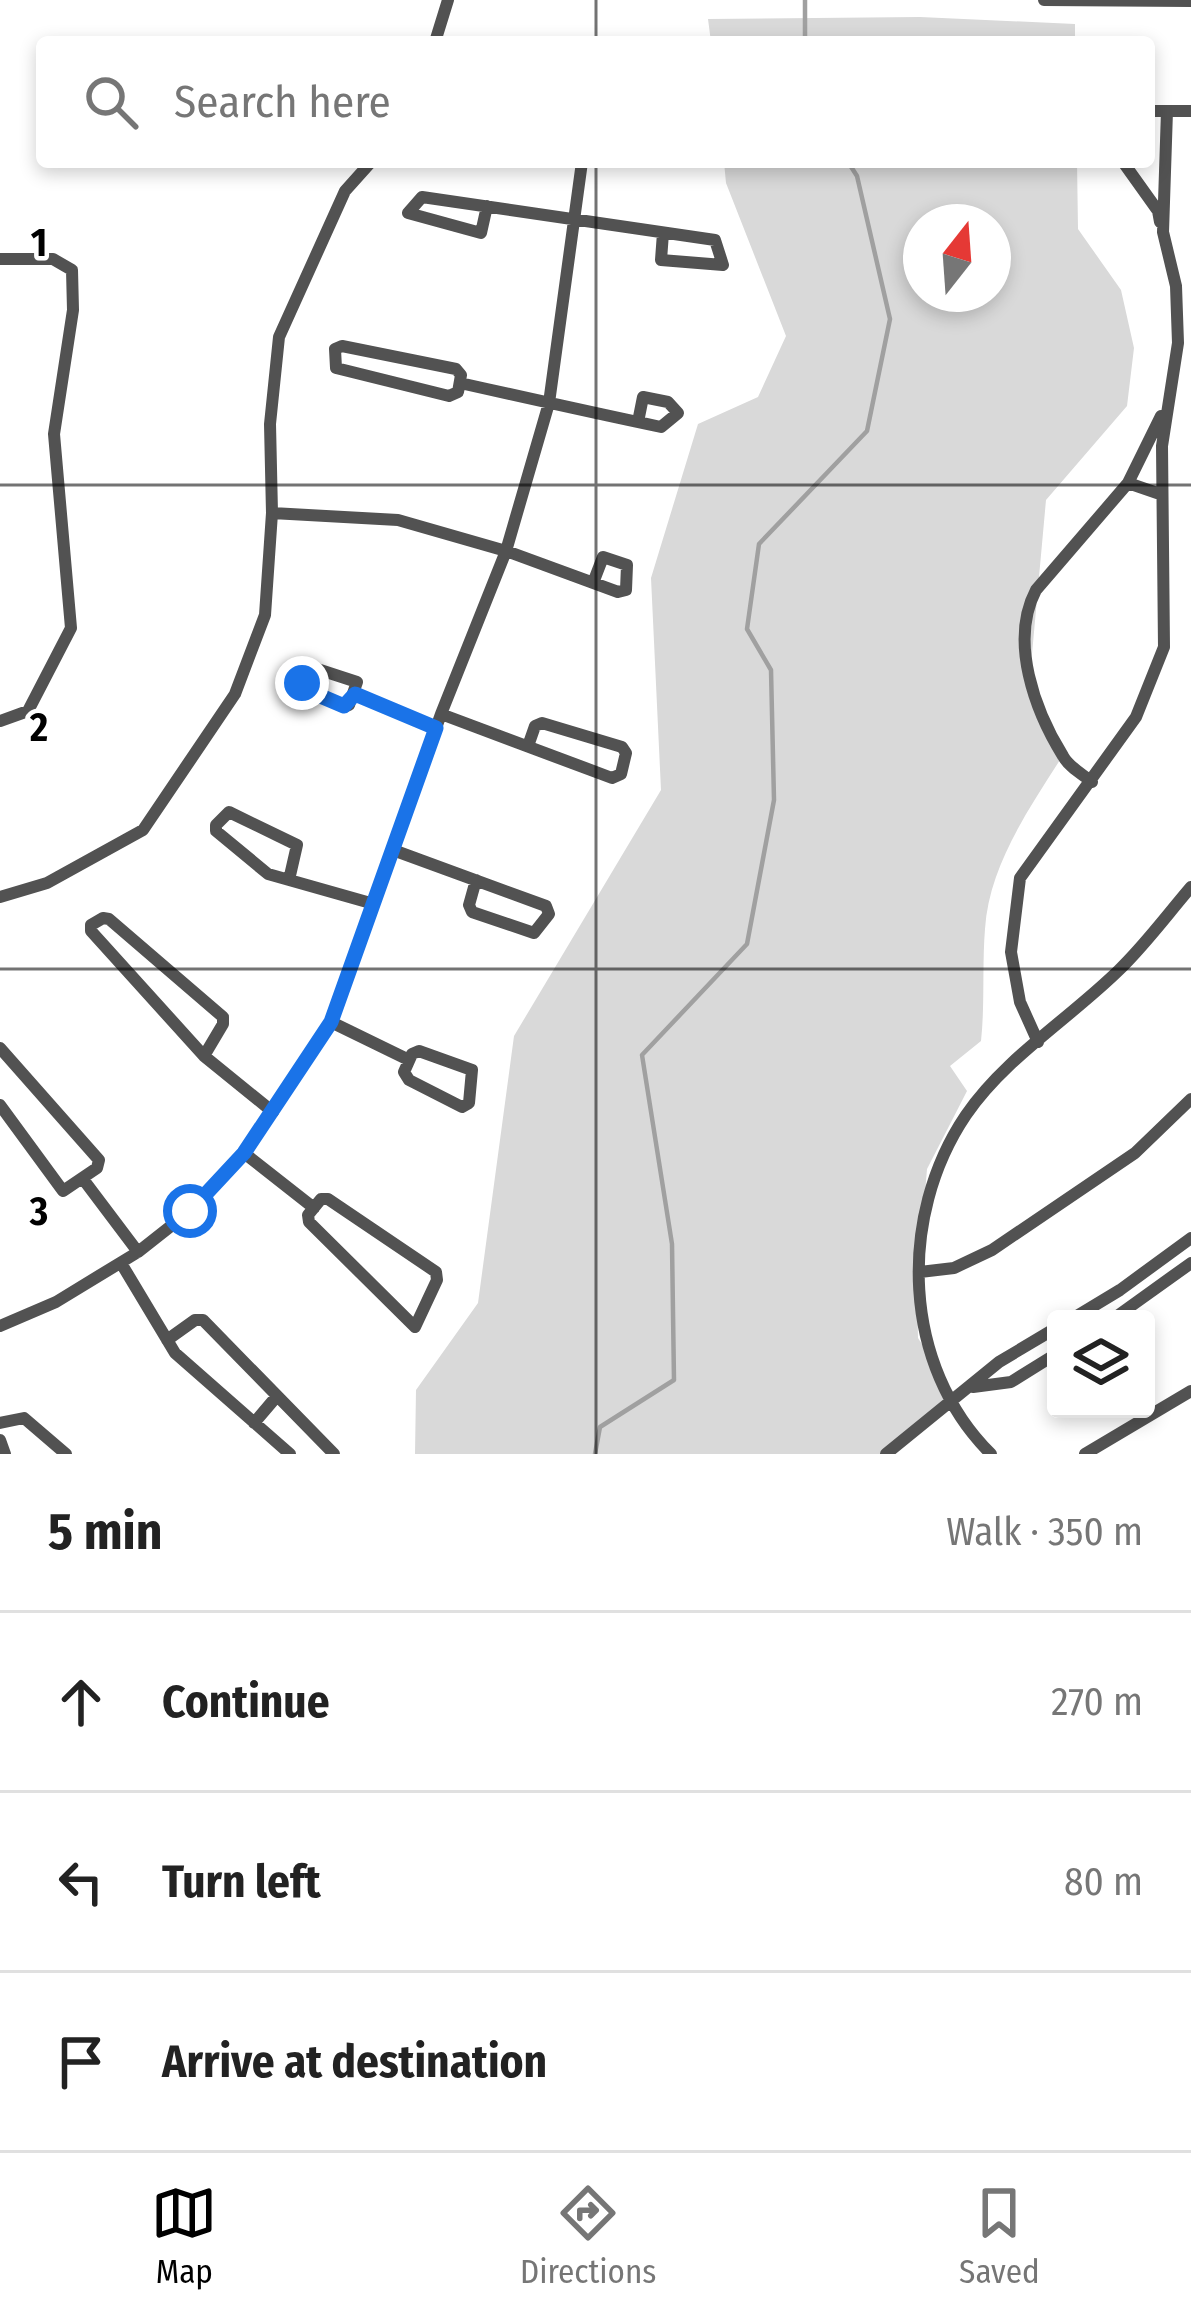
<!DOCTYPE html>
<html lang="en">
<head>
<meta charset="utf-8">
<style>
	:root { --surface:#fff; --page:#f2f2f2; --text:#222; --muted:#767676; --line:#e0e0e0; --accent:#000 }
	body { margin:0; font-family:"Fira Sans Condensed",sans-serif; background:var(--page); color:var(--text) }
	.controls { position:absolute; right:36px; bottom:36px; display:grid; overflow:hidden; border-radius:12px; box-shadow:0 6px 18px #0003 }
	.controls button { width:108px; height:108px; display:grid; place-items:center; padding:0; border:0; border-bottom:3px solid var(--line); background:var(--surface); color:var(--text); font:60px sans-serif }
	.compass { position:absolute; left:903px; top:204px; width:108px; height:108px; border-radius:50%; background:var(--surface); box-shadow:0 6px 18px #0003; rotate:17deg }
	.stop { position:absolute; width:36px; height:36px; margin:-27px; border:9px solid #1a73e8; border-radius:50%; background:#fff }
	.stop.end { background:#1a73e8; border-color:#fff; box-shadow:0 3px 12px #0008 }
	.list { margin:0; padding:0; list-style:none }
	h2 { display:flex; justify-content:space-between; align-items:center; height:156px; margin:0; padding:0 48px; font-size:51px }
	h2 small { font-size:39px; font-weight:400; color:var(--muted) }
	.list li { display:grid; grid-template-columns:78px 1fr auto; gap:36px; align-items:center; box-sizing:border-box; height:180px; padding:0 48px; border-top:3px solid var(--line) }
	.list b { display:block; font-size:45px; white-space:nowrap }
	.list em { font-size:39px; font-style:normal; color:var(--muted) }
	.icon { flex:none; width:66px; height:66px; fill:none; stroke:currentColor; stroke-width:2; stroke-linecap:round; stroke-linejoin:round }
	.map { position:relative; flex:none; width:1191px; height:1454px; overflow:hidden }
	.search { position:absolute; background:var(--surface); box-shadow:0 6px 18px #0003; left:36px; right:36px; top:36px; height:132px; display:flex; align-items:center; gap:30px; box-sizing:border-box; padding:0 42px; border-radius:12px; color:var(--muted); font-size:45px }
	.sheet { height:696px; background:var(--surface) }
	nav { display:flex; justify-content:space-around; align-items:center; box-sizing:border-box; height:168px; border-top:3px solid var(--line); background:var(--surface); font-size:33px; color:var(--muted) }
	nav a { display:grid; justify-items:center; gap:6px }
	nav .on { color:var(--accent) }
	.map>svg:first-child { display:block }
	.green { fill:#d9d9d9; fill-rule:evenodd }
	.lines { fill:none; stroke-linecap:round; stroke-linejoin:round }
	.stream { stroke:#a0a0a0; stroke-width:4.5 }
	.minor { stroke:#525252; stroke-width:12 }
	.route { stroke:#1a73e8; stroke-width:15 }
	.grid { fill:none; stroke:#000; stroke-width:3; stroke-opacity:0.55 }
	.grid-label { font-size:39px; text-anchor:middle; font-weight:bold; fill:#000; stroke:#fff; stroke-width:9; stroke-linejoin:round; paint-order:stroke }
</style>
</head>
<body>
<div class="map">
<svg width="1191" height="1454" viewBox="0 0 1191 1454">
	<rect width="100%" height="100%" fill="#fff"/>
	<path class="green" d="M920 17 1075 24V42H711L708 19Z
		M724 162H1077L1078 229 1121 290 1134 348 1127 406 1046 500 1029 687 1065 752C1031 806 989 864 985 929 982 966 985 1004 981 1041L950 1066 967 1091 927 1169 917 1291 918 1338 954 1394 886 1454H415L416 1390 478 1303 514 1036 661 790 651 578 698 424 758 397 786 336 726 183ZM921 222H993V294H921Z"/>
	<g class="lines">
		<path class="stream" d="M805 42V0
			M595 1454 600 1427 674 1380 672 1244 642 1055 747 944 774 800 771 670 747 629 759 544 867 431 890 319 857 176 848 162"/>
		<path class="minor" d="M1044 0 1191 1
			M435 42 448 0
			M1149 111H1191
			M1123 162 1158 211 1160 222
			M487 206 481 233 408 213 422 197 715 240 723 265 661 260 663 233
			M0 259H53L72 270 73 310 54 434 71 628 28 711 0 721
			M342 346 456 369 461 375 458 392 449 396 336 368 335 349Z
			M460 383C527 398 594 413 661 427L678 413 668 402 643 397 638 422
			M1128 483 1160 494
			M272 513 398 520 506 551 618 592 626 590 627 565 603 557 593 583
			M311 667 357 682 349 705 344 707 304 689 302 683Z
			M355 694 436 728
			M441 714 612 778 621 774 626 753 622 747 542 723 535 726 528 746
			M1092 782C1082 774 1069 767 1063 756 1035 711 1009 641 1036 590L1128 483 1161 416
			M393 850 546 906 549 914 534 933 472 912 469 905 476 880
			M289 880 297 845 229 812 216 825V831L268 874 374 904
			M0 897 47 883 143 830 235 694 265 615 272 513 270 424 279 337 345 191 371 162
			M331 1022 409 1060
			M1038 1042 1020 1002 1011 952 1020 878 1136 717 1164 647 1162 446 1178 343 1176 286 1163 232 1167 111
			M0 1048 99 1160 97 1168 63 1191 0 1105
			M419 1051 472 1070 469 1103 462 1107 409 1080 404 1072 412 1054Z
			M204 1056 223 1024V1017L109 919 103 918 91 925V931L204 1056 273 1112
			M244 1153 314 1208
			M83 1179 138 1252
			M321 1199H328L436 1272 437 1280 415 1327 309 1222 308 1215Z
			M121 1263 175 1353 290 1454
			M920 1272 954 1268 992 1250 1135 1153 1191 1099
			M1072 1319 1120 1290 1191 1238
			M1113 1319 1191 1263
			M0 1326 56 1302 138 1252 190 1211 244 1153 331 1022 441 714 506 551 549 403 582 162
			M167 1340 195 1320H203L334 1454
			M973 1387 1011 1382 1056 1354
			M0 1423 24 1418 66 1454
			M254 1423 277 1396
			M0 1440 5 1454
			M886 1454 999 1362 1056 1328
			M991 1454C902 1366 897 1217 966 1115 1005 1058 1069 1019 1119 970 1145 945 1167 915 1191 887
			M1085 1454 1191 1391"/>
	</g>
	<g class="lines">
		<path class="route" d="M190 1211 244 1153 331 1022 436 728 355 694 344 706 304 689 302 683"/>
	</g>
	<path class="grid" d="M596 0V42M596 162V1454M0 485H1191M0 969H1191"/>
	<g class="grid-label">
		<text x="39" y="256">1</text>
		<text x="39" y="741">2</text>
		<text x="39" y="1225">3</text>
	</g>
</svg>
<div class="controls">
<button><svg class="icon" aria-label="layers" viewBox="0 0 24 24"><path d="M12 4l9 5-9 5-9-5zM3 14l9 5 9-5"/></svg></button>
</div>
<svg class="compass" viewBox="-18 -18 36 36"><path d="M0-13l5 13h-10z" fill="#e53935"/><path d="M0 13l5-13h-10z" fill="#767676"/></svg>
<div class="stop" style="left:190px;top:1211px"></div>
<div class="stop end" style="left:302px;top:683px"></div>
<div class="search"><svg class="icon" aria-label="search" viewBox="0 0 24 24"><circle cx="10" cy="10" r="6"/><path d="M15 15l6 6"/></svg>Search here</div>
</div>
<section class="sheet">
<h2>5 min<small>Walk · 350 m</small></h2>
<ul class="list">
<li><svg class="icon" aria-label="ahead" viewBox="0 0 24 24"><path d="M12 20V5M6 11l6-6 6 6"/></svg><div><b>Continue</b></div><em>270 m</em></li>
<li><svg class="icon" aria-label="left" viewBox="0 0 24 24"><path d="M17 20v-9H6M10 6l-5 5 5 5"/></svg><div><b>Turn left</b></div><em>80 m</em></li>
<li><svg class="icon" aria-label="arrive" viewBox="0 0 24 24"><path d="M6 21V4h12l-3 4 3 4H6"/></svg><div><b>Arrive at destination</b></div></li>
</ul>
</section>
<nav>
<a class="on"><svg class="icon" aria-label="map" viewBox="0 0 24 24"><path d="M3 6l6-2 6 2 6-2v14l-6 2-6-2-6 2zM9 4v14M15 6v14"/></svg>Map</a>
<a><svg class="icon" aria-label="directions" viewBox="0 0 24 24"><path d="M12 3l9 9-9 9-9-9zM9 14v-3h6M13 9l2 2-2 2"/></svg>Directions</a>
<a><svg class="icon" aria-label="saved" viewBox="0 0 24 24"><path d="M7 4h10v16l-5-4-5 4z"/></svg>Saved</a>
</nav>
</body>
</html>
